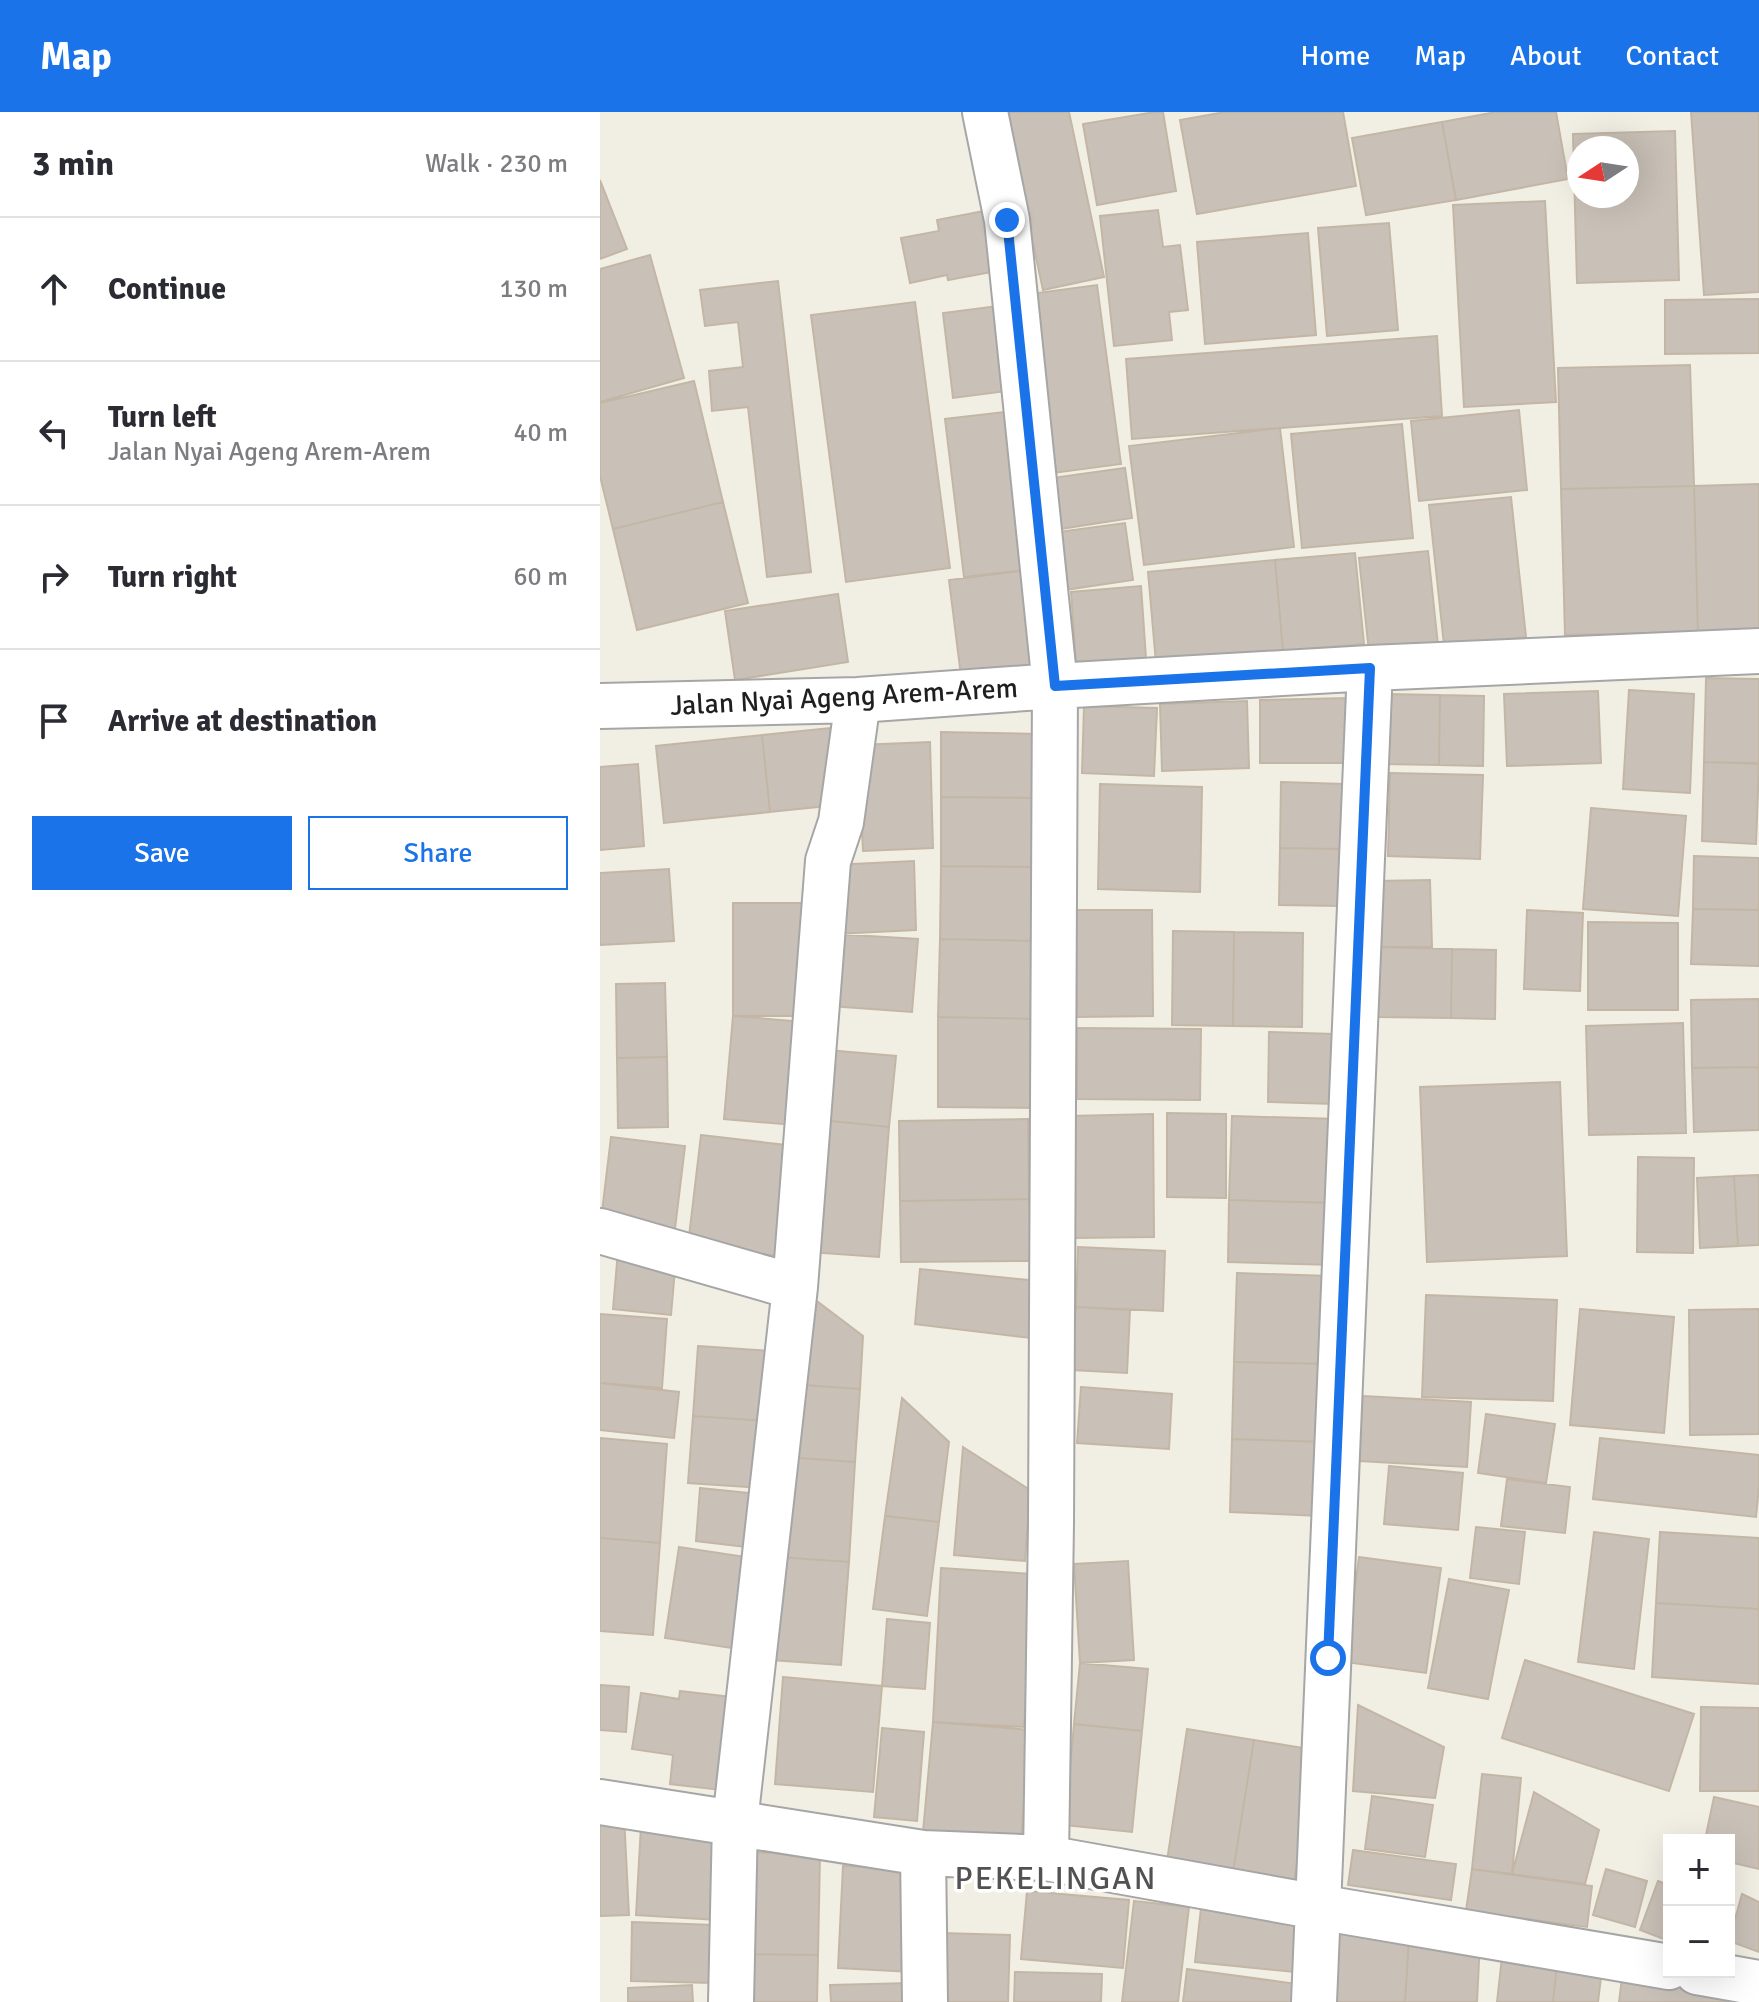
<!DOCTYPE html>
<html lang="en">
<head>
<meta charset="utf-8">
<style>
	:root { --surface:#fff; --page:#f2f2f3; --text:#2b2b33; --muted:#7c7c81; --line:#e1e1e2; --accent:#1a73e8 }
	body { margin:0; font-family:Signika,sans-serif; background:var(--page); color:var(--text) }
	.controls { position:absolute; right:24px; bottom:24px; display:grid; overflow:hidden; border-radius:0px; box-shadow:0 8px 32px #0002 }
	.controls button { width:72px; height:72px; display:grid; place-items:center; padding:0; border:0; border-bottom:2px solid var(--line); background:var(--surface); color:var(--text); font:40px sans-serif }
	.compass { position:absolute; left:967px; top:24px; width:72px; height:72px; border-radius:50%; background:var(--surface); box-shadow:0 8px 32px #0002; rotate:258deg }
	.stop { position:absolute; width:24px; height:24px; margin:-18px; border:6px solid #1a73e8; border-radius:50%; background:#fff }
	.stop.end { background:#1a73e8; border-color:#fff; box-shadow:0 2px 8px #0008 }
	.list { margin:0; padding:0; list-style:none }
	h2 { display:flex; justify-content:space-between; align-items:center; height:104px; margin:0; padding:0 32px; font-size:34px }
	h2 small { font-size:26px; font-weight:400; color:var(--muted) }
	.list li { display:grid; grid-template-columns:52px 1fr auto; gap:24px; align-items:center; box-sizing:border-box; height:144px; padding:0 32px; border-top:2px solid var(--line) }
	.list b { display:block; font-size:30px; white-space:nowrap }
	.list p { margin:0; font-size:26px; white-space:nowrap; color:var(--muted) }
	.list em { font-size:26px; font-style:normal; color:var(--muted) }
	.actions { display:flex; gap:16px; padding:24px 32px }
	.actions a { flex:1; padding:18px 0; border:2px solid var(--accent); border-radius:0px; text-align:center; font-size:28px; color:var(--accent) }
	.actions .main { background:var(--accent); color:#fff }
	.icon { flex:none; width:44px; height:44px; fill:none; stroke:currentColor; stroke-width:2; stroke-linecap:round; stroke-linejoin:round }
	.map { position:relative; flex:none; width:1159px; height:1890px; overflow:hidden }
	header { display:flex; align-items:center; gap:48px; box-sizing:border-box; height:112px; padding:0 40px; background:var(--accent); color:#fff }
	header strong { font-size:38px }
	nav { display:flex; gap:44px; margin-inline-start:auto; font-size:28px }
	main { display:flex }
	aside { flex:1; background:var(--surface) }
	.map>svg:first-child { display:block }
	.building { fill:#c9c1b7; stroke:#c4b6a5; stroke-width:2; fill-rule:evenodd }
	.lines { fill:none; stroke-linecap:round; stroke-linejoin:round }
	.minor-casing { stroke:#a6a6a6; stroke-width:48 }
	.minor { stroke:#fff; stroke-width:44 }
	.route { stroke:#1a73e8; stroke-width:10 }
	.labels { text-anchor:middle; stroke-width:7; stroke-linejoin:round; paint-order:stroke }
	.street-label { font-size:28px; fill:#1f1f1f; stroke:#fff }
	.quarter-label { font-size:32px; letter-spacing:2px; fill:#525252; stroke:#fff }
</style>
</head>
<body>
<header>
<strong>Map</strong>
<nav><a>Home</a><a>Map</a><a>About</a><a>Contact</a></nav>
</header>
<main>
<aside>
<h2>3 min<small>Walk · 230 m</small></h2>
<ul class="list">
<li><svg class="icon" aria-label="ahead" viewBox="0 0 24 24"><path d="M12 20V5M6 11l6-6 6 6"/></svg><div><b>Continue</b></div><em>130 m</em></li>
<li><svg class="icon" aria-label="left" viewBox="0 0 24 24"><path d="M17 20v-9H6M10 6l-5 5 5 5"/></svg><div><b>Turn left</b><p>Jalan Nyai Ageng Arem-Arem</p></div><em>40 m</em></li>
<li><svg class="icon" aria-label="right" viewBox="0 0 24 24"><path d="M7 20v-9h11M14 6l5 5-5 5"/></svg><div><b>Turn right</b></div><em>60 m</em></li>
<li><svg class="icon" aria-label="arrive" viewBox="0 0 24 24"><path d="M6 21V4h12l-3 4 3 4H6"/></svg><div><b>Arrive at destination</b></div></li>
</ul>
<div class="actions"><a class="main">Save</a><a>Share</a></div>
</aside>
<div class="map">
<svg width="1159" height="1890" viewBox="0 0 1159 1890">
	<rect width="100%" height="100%" fill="#f1eee4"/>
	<path class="building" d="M405 0H469L504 165 443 178Z
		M555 0H563L576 79 497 93 483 12Z
		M625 0H743L756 74 597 102 580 8Z
		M896 0H956L968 67 856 88 842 10Z
		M1091 0H1159V180L1104 183Z
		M842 10 856 88 766 103 752 26Z
		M1075 19 1079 168 977 171 973 22ZM979 36H1027V84H979Z
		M0 68 27 137 0 147Z
		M945 89 956 290 864 295 853 93Z
		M558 98 563 135 580 133 588 198 569 200 572 228 514 234 500 104Z
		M384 99 397 159 348 168 347 163 310 171 301 126 339 119 337 108Z
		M789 111 798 218 727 224 718 116Z
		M708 121 716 223 605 232 597 130Z
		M50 143 84 266 0 290V157Z
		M178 169 211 460 167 465 148 295 112 299 109 259 143 255 138 210 105 214 100 178Z
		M497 173 521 352 446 362 422 183Z
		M1159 187V241L1065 242V188Z
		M315 190 350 456 246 470 211 203Z
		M405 193 415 278 353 286 343 201Z
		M837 224 842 304 532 327 526 247Z
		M1090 253 1094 374 961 377 958 256Z
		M94 269 123 390 13 417 0 364V291Z
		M919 298 927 378 819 389 811 309Z
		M413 299 433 457 364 465 345 307Z
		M802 312 813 426 702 436 691 322Z
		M680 316 694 435 544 453 529 334Z
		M525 356 532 406 460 417 452 366Z
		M1159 372V518L1098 520 1094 374Z
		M1094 374 1098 520 965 523 961 377Z
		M911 385 926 525 844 533 829 393Z
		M123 390 148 491 37 518 13 417Z
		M525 411 533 468 451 480 443 422Z
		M828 439 838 533 769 540 759 446Z
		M755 441 764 532 683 539 675 448Z
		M675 448 683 539 556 551 548 460Z
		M435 457 446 554 361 564 349 468Z
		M541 474 546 546 476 551 471 480Z
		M238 482 248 550 135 568 125 499Z
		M1106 566 1159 567V651L1104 650Z
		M1029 578 1094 582 1090 681 1023 677Z
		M998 579 1001 651 907 654 904 582Z
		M786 582 840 583 839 653 784 652Z
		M840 583 884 584 883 654 839 653Z
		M749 586V651H660V588Z
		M647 589 649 656 562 659 560 592Z
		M484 594 557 596 554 664 482 661Z
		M230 616 237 693 170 700 162 623Z
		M341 620 440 622 439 686 341 685Z
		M162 623 170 700 64 711 56 634Z
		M330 630 333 736 263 739 258 633Z
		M1104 650 1159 652 1156 732 1102 729Z
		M38 652 44 734 0 738V655Z
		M790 661 883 663 880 747 788 744Z
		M681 670 744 672 742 737 680 736Z
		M500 672 602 675 600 780 498 777Z
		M341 685 439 686 438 755 341 754Z
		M991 696 1086 704 1078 804 983 797Z
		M680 736 742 737 741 794 679 793Z
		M1094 744 1159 746V798L1093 797Z
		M314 749 316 818 235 822 232 753Z
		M341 754 438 755 437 829 340 827Z
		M69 757 74 829 0 833V761Z
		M830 768 832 835H778L776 769Z
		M133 791H204V904H133Z
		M1093 797 1159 798V854L1091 852Z
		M476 798H552L553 904 477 905Z
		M927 798 983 801 980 879 924 877Z
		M988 810 1078 811V898H988Z
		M573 819 634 820 633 914 572 913Z
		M634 820 703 821 702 915 633 914Z
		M235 822 318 827 312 900 230 894Z
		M340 827 437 829V907L338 905Z
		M778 835 852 837 851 906 777 905Z
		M852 837 896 838 895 907 851 906Z
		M65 871 67 945 17 946 16 872Z
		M1159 887V955L1092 956 1091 888Z
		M133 904 204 910 195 1013 124 1007Z
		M338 905 437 907 435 996 338 995Z
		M1083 911 1086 1021 989 1023 986 914Z
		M477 916 601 917 600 988 477 987Z
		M669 920 734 922 733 992 668 990Z
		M227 938 296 944 289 1015 221 1008Z
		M67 945 68 1015 18 1016 17 946Z
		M1159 955V1018L1094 1020 1092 956Z
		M960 970 967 1144 827 1150 820 975Z
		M567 1001 626 1002V1086L567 1085Z
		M553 1002 554 1125 472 1126 470 1004Z
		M632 1004 738 1007 736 1091 629 1088Z
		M428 1007 429 1087 300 1089 299 1009Z
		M221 1008 289 1015 279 1145 210 1140Z
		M101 1023 195 1034 183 1145 88 1133Z
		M11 1025 85 1034 75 1117 1 1108Z
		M1038 1045 1094 1046 1093 1141 1037 1140Z
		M1159 1063V1133L1138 1134 1134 1064Z
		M1134 1064 1138 1134 1100 1136 1097 1066Z
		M429 1087 431 1149 301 1150 300 1089Z
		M629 1088 736 1091 735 1153 628 1150Z
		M478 1135 565 1139 563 1199 476 1195Z
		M18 1139 76 1145 71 1203 13 1197Z
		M320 1157 438 1169 431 1226 315 1212Z
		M637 1161 729 1164 726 1252 634 1250Z
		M201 1177 263 1224 260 1277 189 1272Z
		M826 1183 957 1188 953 1289 822 1285Z
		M476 1195 530 1198 527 1261 472 1258Z
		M980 1197 1074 1205 1064 1321 970 1313Z
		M1159 1197V1322L1090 1323 1089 1198Z
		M0 1202 67 1207 62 1276 0 1271Z
		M98 1234 171 1239 166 1309 93 1304Z
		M634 1250 726 1252 724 1330 632 1327Z
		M0 1271 79 1280 74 1326 0 1318Z
		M189 1272 260 1277 255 1350 185 1345Z
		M481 1275 572 1282 569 1337 477 1331Z
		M763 1284 871 1290 867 1355 759 1349Z
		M302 1286 349 1330 339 1410 285 1404Z
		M886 1302 955 1312 946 1371 878 1361Z
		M93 1304 166 1309 162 1376 88 1371Z
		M0 1326 67 1332 60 1431 0 1426Z
		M1000 1326 1159 1343V1375L1156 1405 993 1387Z
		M632 1327 724 1330 721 1404 630 1400Z
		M363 1335 430 1378 425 1449 354 1443Z
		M185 1345 255 1350 249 1450 178 1445Z
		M789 1354 863 1361 858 1418 784 1412Z
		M907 1367 970 1375 965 1421 901 1414Z
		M100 1376 158 1382 154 1436 96 1429Z
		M285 1404 339 1410 327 1504 273 1497Z
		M876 1415 925 1420 919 1472 870 1466Z
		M994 1420 1049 1427 1034 1557 978 1550Z
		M1060 1420 1159 1426V1497L1056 1491Z
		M0 1426 60 1431 53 1523 0 1519Z
		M79 1435 159 1447 146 1538 65 1526Z
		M178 1445 249 1450 241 1553 171 1548Z
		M759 1445 841 1456 826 1561 745 1550Z
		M528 1449 534 1548 480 1551 474 1452Z
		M341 1456 433 1462 424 1615 333 1610Z
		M849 1467 909 1478 888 1587 828 1576Z
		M1056 1491 1159 1497V1572L1052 1565Z
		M287 1507 330 1511 325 1577 282 1574Z
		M925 1548 1094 1602 1069 1679 902 1626Z
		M480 1551 548 1557 542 1619 474 1612Z
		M183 1565 282 1574 273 1680 175 1672Z
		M0 1573 29 1575 26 1620 0 1618Z
		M80 1579 140 1586 130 1679 70 1672 73 1643 32 1637 41 1581 79 1587Z
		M758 1593 844 1635 835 1686 753 1679Z
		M1101 1595 1159 1596V1679H1100Z
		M333 1610 430 1618 421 1728 323 1720Z
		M474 1612 542 1619 532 1720 465 1713Z
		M282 1616 324 1620 317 1709 274 1705Z
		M587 1617 654 1628 633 1760 567 1749Z
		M654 1628 715 1638 694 1770 633 1760Z
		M882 1662 921 1666 912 1762 872 1757Z
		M934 1680 999 1718 985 1772 912 1762Z
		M772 1684 833 1693 825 1745 765 1737Z
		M1114 1685 1159 1695V1757L1129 1750V1728H1105Z
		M24 1703 29 1803 0 1804V1704Z
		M41 1714 122 1719 117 1808 36 1803Z
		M753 1738 856 1752 851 1788 748 1773Z
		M144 1740 220 1742 218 1843 142 1842Z
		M243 1754 317 1757 312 1860 238 1856Z
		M872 1757 992 1774 987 1815 866 1799Z
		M1006 1757 1047 1769 1035 1815 993 1803Z
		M1058 1769 1069 1773V1829L1040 1818Z
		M427 1779 529 1788 523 1856 421 1847Z
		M1142 1782 1159 1790V1840L1129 1829Z
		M602 1787 700 1799 694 1860 595 1850Z
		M534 1789 589 1795 578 1890H522Z
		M32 1810 114 1813 113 1871 31 1869Z
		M733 1820 809 1826 805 1890H728Z
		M341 1821 410 1823 408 1890H339Z
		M809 1826 880 1829 877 1890H805Z
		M903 1836 958 1844 953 1890H897Z
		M142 1842 218 1843 217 1890H141Z
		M958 1844 1003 1849 998 1890H953Z
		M587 1857 704 1873 702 1890H583Z
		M415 1860 502 1862 501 1890H414Z
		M1022 1866 1159 1879V1890H1019Z
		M311 1871V1890H231L230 1873Z
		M92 1873 93 1890H28V1876Z"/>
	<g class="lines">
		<defs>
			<path id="minor" d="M385 0 407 108 455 574 451 1411 446 1746
				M0 594 258 588 455 574 770 556 1159 539
				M0 1119 195 1175 135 1710 131 1890
				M195 1175 228 749 241 710 258 588
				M0 1690 323 1741 446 1746 718 1795 1069 1855
				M323 1741 325 1890
				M1097 1860 1159 1871
				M714 1890 770 556"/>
		</defs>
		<use href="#minor" class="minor-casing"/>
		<use href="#minor" class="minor"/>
	</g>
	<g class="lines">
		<path class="route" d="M407 108 455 574 770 556 728 1546"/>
	</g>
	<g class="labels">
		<g class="street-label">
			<text transform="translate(244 584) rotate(-3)" y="10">Jalan Nyai Ageng Arem-Arem</text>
		</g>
		<g class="quarter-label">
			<text x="456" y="1777">PEKELINGAN</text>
		</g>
	</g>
</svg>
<div class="controls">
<button>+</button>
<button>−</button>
</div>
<svg class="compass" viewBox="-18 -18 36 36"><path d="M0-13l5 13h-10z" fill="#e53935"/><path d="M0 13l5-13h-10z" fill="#7c7c81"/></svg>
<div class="stop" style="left:728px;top:1546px"></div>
<div class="stop end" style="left:407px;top:108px"></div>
</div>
</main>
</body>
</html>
